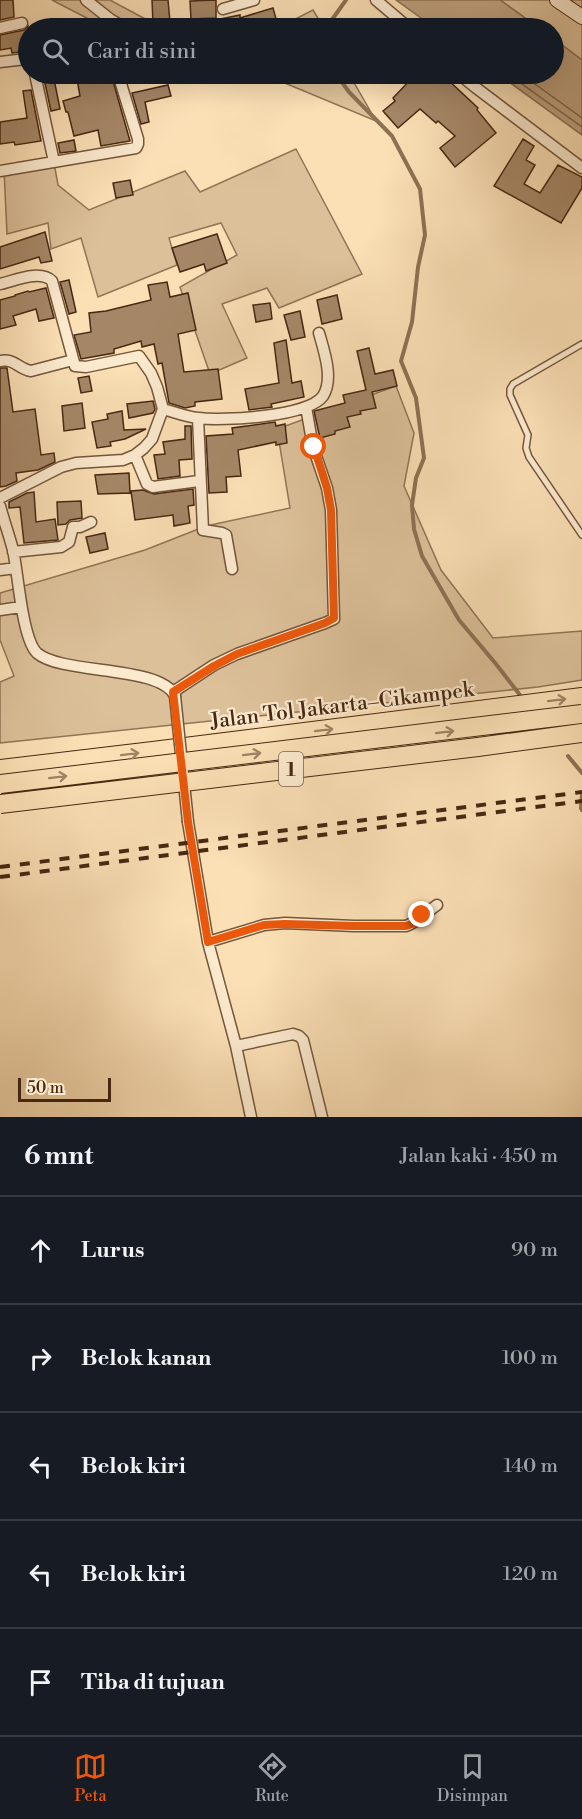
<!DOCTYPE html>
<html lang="id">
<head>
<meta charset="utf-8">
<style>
	:root { --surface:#171b24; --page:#242831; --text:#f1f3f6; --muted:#9ea1a6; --line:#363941; --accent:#ea580c }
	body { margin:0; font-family:"Libre Bodoni",serif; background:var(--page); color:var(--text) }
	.scale { position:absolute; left:18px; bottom:15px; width:93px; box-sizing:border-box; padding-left:6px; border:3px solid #472812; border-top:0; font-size:16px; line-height:21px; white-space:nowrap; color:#472812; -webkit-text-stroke:4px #fceacf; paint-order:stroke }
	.stop { position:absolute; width:18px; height:18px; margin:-14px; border:4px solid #ea580c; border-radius:50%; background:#fff }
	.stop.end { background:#ea580c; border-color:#fff; box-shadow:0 2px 6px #0008 }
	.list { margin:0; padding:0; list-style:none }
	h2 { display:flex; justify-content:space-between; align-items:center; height:78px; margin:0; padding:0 24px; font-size:26px }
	h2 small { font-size:20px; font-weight:400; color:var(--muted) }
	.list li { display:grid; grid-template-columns:39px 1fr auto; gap:18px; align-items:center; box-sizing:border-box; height:108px; padding:0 24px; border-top:2px solid var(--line) }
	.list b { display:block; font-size:22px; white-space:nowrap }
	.list em { font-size:20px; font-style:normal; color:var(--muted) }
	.icon { flex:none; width:33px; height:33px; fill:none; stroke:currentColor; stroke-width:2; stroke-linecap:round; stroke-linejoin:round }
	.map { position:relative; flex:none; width:582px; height:1117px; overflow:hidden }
	.search { position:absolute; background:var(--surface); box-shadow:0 6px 24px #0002; left:18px; right:18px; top:18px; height:66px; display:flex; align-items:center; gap:15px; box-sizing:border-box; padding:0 21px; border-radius:33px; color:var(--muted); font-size:22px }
	.sheet { height:618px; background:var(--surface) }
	nav { display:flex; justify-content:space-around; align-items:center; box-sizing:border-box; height:84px; border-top:2px solid var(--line); background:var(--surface); font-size:16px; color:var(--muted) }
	nav a { display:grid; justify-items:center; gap:3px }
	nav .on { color:var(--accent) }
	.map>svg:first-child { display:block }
	.green { fill:#dcc099; stroke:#927456; stroke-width:1.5 }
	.water { fill:#bea17e; stroke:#8e7153; stroke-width:1.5 }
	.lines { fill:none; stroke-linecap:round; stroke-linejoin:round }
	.shore { stroke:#826448; stroke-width:1.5 }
	.stream { stroke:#8e7153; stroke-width:4 }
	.building { fill:#a58767; stroke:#472812; stroke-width:1.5 }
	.service-casing { stroke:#74563b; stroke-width:8 }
	.minor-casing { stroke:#74563b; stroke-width:13 }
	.secondary-casing { stroke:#472812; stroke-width:16 }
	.motorway-casing { stroke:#472812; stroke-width:20 }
	.service { stroke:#fceacf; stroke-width:5 }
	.minor { stroke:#fceacf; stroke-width:10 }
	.secondary { stroke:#fceacf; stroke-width:14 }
	.motorway { stroke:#fbdfb5; stroke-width:18 }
	.rail { stroke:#472812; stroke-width:4; stroke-dasharray:10 10; stroke-linecap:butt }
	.minor-bridge-casing { stroke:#74563b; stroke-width:13; stroke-linecap:butt }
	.motorway-bridge-casing { stroke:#472812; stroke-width:20; stroke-linecap:butt }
	.minor-bridge { stroke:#fceacf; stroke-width:10 }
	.motorway-bridge { stroke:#fbdfb5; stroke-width:18 }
	.oneway { stroke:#a18464 }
	.route { stroke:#ea580c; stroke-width:8 }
	.labels { text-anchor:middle; stroke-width:4.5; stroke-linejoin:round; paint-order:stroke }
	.shield { fill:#fceacf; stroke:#7d624b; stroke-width:1.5 }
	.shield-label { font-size:20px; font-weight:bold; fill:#472812 }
	.street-label { font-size:21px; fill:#472812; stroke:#fceacf }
</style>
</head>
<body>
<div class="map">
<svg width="582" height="1117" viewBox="0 0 582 1117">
	<rect width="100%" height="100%" fill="#fbdfb5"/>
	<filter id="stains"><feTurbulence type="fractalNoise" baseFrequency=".00333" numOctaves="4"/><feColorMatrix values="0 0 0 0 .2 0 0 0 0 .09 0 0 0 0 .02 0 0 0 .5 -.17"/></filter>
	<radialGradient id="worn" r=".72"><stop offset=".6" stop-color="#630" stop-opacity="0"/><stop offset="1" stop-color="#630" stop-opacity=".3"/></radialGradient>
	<path class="green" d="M52 0H110L162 28H106Z
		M500 0H582V60L554 39V28H539Z
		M313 10 324 28H278Z
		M263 74H349L376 121Z
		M296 149 362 274 279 308 267 288 222 304 247 358 210 374 180 287 237 255 221 223 169 238 177 265 98 297 81 238 51 249 48 223 7 234 4 169 53 157 58 185 89 210 185 171 200 192Z
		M396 386 414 433 404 486 441 570 493 638 582 631V680L538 687 0 743V682L14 676 0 640V593L145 550 206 526 290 508 277 429Z"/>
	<path class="water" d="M396 0H500L539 28H435Z
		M554 39 582 60V135L498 74H554Z"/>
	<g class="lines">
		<path class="shore" d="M508 74 582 127
			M521 74 582 118"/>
		<path class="stream" d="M326 28 346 0
			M336 74 349 92 392 136 420 189 425 235 418 267 412 322 401 361 416 398 424 458 416 478 412 505 414 529 422 556 459 620 496 664 523 699
			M568 756 582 773
			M582 795 581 808 582 810"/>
	</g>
	<path class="building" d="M0 0H13L14 17 0 20Z
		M152 0H168L170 22 153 24Z
		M216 0V18L191 19 190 1Z
		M273 8 278 26 269 28H223L220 19 240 15V18Z
		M28 26V51L12 53 11 48 0 50V35L24 30Z
		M43 74H53L60 109 51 111Z
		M76 74H111L130 141 101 146 98 130 74 136 68 112H66L63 101 80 96Z
		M428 74H442L447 79 478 108 477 110 496 133 455 167 440 148 455 136 438 121 436 123 420 109 398 128 383 111 395 101 393 98 413 77 419 83Z
		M168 85 171 96 145 102 149 122 141 124 132 93Z
		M31 90 41 141 15 145 14 142 0 144V122L27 118 23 91Z
		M523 139 534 146 526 160 535 165 524 184 540 193 558 165 582 177V188L561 223 494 186Z
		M74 140 76 151 60 153 58 143Z
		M130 180 133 195 116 198 113 183Z
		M45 232 52 261 41 263 39 257 0 269V247Z
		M217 234 227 263 206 271 204 264 180 272 172 248Z
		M69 280 76 312 69 314 60 282Z
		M167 282 170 297 188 293 196 330 178 334 184 372 218 369 222 399 195 402V406L185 408 169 403 162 363 158 364 154 344 142 347 141 341 114 349V353L81 359 74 335 91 332 89 313 106 311 151 300 148 285Z
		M46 288 54 318 39 321 36 309 13 316 16 325 0 329V300L15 296V295L28 291 29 292Z
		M337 295 342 319 322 324 317 300Z
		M270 303 272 319 256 322 253 305Z
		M300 311 305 337 291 340 284 315Z
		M286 340 292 383 301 381 304 397 271 404 272 407 249 410 245 389 279 383 274 343Z
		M369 348 375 374 393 370 397 386 372 392 376 408 360 411 361 414 347 417 350 427 335 431V434L320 438 314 411 345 403 343 395 366 390 357 351Z
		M0 368H7L13 412 35 409 41 455 54 453 55 462 38 470 16 473 17 481 6 486 0 487Z
		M89 376 92 391 81 393 78 378Z
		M153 401 155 409 153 413 129 418 127 404Z
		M82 403 85 428 64 431 62 406Z
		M122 411 124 430 146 429 125 439 110 442 111 446 97 448 92 422 108 419 107 414Z
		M275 422 276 426 285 424 287 443 276 445V442L238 450 241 476 226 477 227 492 209 493 206 436 233 434 232 428Z
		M185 426H191L192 459 179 460 180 476 158 479 154 455 165 454 163 442 185 439Z
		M129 473 130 493 98 494 95 475Z
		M193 489 194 505 188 506 190 523 174 526 173 515 135 520 131 491 143 490 154 494Z
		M34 492 36 522 55 519 58 540 24 543 20 507 9 508V502L27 493Z
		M81 501 82 518 70 520 66 524 58 525 57 502Z
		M105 533 108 549 90 553 86 537Z"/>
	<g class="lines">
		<defs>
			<path id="service" d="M582 344 513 384 510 389V395L528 435 526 448 529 457 582 535"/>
			<path id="minor" d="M86 0 110 19 113 28
				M376 0 409 28
				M223 9 254 0
				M110 19 125 28
				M0 28 22 23
				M0 62 26 59 28 61
				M35 74 54 162
				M459 74 475 87 582 168
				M0 171 136 148 138 144V139L118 74
				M0 284C14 281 40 269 52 281L75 366 86 367 139 356 151 373 157 387 163 409 152 439 144 448 135 455 123 460 76 463 61 467 0 498
				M0 361C15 358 18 369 31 371L73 360
				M163 409C174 412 187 417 198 418 223 421 308 417 323 396 334 379 324 351 319 333
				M198 418 203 530 222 533 226 535 232 569
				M135 455 147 484 153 487 199 481
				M0 506C4 521 9 535 13 550 18 572 22 639 37 653 62 675 161 665 175 696
				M13 552 61 547 69 542 73 527H80L91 522
				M0 570 16 568
				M0 610 21 607
				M173 692 214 665 237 654 325 623 334 619 331 510 327 488 313 447 306 407
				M188 822 208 942 236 1046 251 1117
				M208 942 264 925 285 923 354 926H406C418 922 427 912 437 905
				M236 1046 293 1034 299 1036 303 1040 322 1117"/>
			<path id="secondary" d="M557 0 582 17"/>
			<path id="motorway" d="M0 769 153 751 582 697"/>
		</defs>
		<use href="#service" class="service-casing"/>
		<use href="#minor" class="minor-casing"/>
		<use href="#secondary" class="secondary-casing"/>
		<use href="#motorway" class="motorway-casing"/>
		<use href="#service" class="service"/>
		<use href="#minor" class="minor"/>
		<use href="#secondary" class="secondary"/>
		<use href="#motorway" class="motorway"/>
		<path class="rail" d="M0 867 582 792
			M0 877 582 801"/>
		<defs>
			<path id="minor-bridge" d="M175 696 188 822"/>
			<path id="motorway-bridge" d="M0 784 582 714
				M0 804 478 747 582 733"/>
		</defs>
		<use href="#minor-bridge" class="minor-bridge-casing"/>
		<use href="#motorway-bridge" class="motorway-bridge-casing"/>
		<use href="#minor-bridge" class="minor-bridge"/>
		<use href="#motorway-bridge" class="motorway-bridge"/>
	</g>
	<defs><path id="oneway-shaft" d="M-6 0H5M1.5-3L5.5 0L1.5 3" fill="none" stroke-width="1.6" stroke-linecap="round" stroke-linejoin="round" transform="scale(1.5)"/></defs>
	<g class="oneway">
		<use href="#oneway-shaft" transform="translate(557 700) rotate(-7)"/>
		<use href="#oneway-shaft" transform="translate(324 730) rotate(-7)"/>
		<use href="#oneway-shaft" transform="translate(445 732) rotate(-7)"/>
		<use href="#oneway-shaft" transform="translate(130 754) rotate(-7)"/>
		<use href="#oneway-shaft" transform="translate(252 754) rotate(-7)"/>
		<use href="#oneway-shaft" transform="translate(58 777) rotate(-7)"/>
	</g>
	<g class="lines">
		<path class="route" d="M314 447 327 488 331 510 334 618 325 623 237 654 214 666 173 692 188 822 208 942 264 925 285 924 354 926H406L415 923 422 915"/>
	</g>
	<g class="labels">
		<rect class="shield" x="279" y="752" width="24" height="34" rx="4.5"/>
		<g class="shield-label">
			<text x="291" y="776">1</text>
		</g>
		<g class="street-label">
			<text transform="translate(342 705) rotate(-7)" y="7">Jalan Tol Jakarta–Cikampek</text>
		</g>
	</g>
	<rect width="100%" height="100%" filter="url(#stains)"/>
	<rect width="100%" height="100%" fill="url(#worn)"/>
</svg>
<div class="scale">50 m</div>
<div class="stop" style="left:314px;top:447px"></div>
<div class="stop end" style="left:422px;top:915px"></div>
<div class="search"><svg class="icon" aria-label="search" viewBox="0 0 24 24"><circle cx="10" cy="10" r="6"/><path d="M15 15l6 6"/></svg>Cari di sini</div>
</div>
<section class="sheet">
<h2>6 mnt<small>Jalan kaki · 450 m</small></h2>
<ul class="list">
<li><svg class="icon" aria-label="ahead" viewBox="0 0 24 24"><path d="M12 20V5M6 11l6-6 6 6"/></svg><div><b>Lurus</b></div><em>90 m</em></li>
<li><svg class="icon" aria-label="right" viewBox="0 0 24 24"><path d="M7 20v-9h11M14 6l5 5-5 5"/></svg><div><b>Belok kanan</b></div><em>100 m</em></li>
<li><svg class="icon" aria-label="left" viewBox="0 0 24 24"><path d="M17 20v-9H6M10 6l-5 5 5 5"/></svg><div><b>Belok kiri</b></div><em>140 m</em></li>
<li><svg class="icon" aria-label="left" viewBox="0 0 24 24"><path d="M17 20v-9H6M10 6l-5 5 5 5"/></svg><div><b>Belok kiri</b></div><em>120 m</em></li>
<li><svg class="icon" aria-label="arrive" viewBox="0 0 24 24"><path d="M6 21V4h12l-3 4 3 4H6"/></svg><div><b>Tiba di tujuan</b></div></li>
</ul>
</section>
<nav>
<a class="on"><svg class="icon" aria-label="map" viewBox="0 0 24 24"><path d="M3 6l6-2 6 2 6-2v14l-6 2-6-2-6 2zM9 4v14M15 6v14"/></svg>Peta</a>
<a><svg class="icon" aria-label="directions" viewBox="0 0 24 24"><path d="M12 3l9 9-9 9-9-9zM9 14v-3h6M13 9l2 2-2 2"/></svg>Rute</a>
<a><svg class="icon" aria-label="saved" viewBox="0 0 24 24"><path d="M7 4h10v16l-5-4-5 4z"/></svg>Disimpan</a>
</nav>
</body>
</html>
